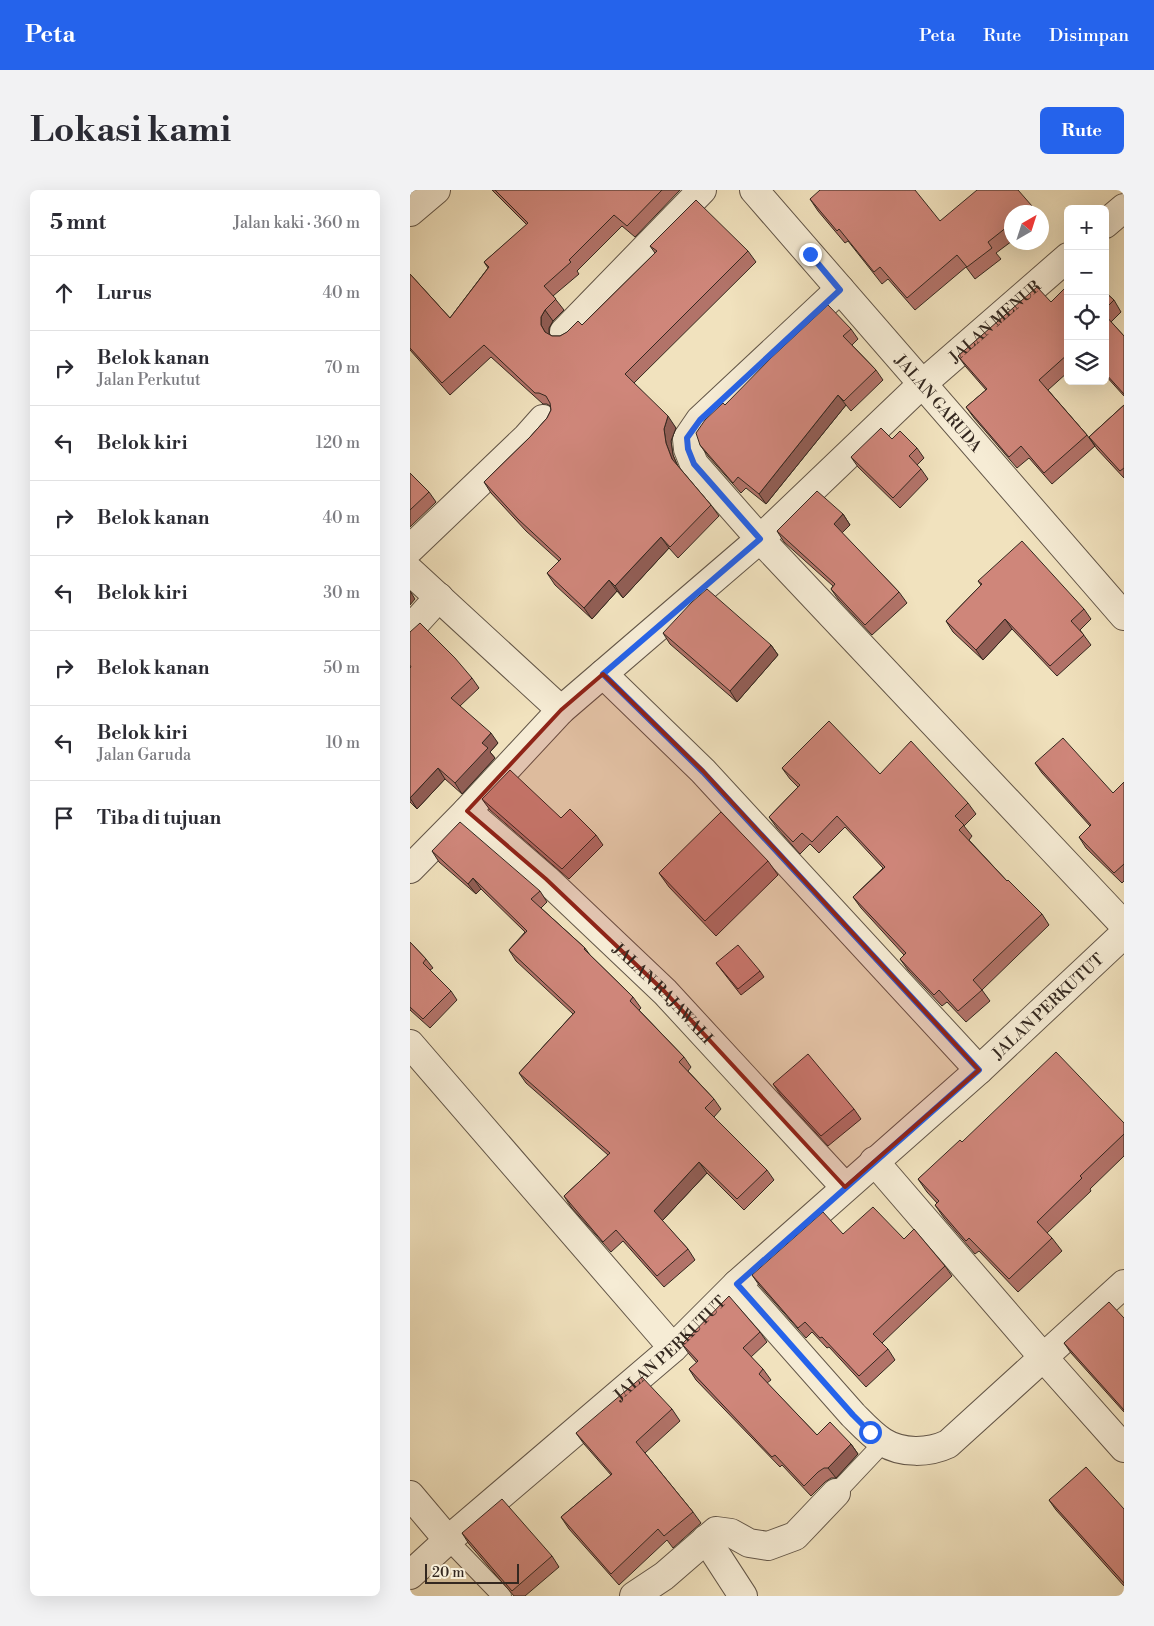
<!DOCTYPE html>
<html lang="id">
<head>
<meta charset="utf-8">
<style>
	:root { --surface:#fff; --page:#f2f2f3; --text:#2b2b33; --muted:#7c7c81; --line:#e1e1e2; --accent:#2563eb }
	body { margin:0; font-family:"Libre Bodoni",serif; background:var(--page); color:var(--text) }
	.controls { position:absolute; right:15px; top:15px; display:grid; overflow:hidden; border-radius:8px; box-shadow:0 5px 20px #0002 }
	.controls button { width:45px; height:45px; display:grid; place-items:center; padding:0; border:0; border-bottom:1px solid var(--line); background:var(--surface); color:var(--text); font:25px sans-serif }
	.compass { position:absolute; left:594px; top:15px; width:45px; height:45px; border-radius:50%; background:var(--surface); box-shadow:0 5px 20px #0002; rotate:39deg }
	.scale { position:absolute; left:15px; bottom:12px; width:94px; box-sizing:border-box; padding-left:5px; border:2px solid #342820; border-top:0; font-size:14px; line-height:18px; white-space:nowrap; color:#342820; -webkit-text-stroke:4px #f6ecd5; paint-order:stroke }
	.stop { position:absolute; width:15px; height:15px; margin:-11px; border:4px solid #2563eb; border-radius:50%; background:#fff }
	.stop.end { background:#2563eb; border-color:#fff; box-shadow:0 1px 5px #0008 }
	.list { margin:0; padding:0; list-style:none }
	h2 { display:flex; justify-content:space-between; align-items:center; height:65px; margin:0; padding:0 20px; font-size:21px }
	h2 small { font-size:16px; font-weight:400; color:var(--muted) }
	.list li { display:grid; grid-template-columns:32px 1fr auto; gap:15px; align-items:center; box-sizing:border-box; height:75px; padding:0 20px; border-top:1px solid var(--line) }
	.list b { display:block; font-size:19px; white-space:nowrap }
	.list p { margin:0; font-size:16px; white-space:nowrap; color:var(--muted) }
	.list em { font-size:16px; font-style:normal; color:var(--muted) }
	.icon { flex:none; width:28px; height:28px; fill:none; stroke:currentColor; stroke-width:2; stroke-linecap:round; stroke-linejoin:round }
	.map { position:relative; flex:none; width:714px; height:1406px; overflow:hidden; border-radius:8px }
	header { display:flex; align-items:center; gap:30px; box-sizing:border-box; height:70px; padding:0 25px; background:var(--accent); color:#fff }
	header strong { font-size:24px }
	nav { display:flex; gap:28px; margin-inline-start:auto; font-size:18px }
	.intro { display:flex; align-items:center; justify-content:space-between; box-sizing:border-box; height:120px; padding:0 30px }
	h1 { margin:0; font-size:35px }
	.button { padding:12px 22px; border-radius:8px; background:var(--accent); color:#fff; font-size:18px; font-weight:700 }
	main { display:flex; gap:30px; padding:0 30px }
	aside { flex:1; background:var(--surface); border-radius:8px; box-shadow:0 5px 20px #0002 }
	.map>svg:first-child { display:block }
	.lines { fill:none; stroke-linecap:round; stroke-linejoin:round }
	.lane-casing { stroke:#635648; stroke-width:20 }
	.street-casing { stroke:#635648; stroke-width:30 }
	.lane { stroke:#f6ecd5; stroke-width:18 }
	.street { stroke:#f6ecd5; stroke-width:28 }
	.wall { fill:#b27369; stroke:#342820 }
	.shaded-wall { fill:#915e55; stroke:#342820 }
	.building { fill:#cf867a; stroke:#342820 }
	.route { stroke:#2563eb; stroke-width:6 }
	.marked { fill:#8f2418; fill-opacity:0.2; stroke:#8f2418; stroke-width:4; stroke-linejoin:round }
	.labels { text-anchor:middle; stroke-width:5; stroke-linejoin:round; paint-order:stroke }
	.street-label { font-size:16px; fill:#342820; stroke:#f6ecd5 }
</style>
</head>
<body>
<header>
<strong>Peta</strong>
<nav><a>Peta</a><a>Rute</a><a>Disimpan</a></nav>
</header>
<div class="intro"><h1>Lokasi kami</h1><a class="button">Rute</a></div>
<main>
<aside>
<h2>5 mnt<small>Jalan kaki · 360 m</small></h2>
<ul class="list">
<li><svg class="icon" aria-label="ahead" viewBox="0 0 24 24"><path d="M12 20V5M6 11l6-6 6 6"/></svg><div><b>Lurus</b></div><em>40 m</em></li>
<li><svg class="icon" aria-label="right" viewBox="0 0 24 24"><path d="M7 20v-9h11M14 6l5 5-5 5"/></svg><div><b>Belok kanan</b><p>Jalan Perkutut</p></div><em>70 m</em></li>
<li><svg class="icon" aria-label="left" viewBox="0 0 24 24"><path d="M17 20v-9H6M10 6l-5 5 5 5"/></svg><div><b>Belok kiri</b></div><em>120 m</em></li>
<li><svg class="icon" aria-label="right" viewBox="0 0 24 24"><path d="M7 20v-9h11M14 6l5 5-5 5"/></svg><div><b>Belok kanan</b></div><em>40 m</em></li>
<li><svg class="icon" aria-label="left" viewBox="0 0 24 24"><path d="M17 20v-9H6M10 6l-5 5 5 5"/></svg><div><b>Belok kiri</b></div><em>30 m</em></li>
<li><svg class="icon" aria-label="right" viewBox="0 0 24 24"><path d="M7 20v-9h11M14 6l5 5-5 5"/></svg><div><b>Belok kanan</b></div><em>50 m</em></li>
<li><svg class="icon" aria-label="left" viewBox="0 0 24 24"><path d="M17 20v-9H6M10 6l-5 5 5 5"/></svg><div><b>Belok kiri</b><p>Jalan Garuda</p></div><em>10 m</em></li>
<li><svg class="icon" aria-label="arrive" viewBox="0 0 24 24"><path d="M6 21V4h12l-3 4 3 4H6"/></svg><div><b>Tiba di tujuan</b></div></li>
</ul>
</aside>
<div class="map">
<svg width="714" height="1406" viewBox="0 0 714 1406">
	<rect width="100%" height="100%" fill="#f1e2be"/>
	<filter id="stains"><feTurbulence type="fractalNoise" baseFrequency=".004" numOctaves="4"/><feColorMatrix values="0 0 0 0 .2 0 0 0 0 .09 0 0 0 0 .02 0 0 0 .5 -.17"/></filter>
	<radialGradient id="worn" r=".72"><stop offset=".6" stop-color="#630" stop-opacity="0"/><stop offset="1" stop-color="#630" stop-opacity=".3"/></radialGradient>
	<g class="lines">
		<defs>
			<path id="lane" d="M426 1303 474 1252
				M38 1350 92 1406"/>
			<g id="street">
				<path id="s1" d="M344 0 714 426"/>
				<path d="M0 22 26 0"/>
				<path d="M695 34 714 18"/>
				<path d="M430 99 290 230 277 249 278 259 284 274 350 349 714 735"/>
				<path d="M154 142 292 0"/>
				<path d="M0 359 117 247 133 229"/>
				<path d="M0 381 151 520"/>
				<path d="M0 439 29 407"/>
				<path d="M193 484 293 581 569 880"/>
				<path id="s2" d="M57 621 136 689 255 802 435 997"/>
				<path id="s3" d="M0 679 57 621 151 520 350 349 511 195 658 67"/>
				<path d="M0 854 263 1158"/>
				<path d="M464 971 633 1167 714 1258"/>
				<path d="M327 1094 443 1225C452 1234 462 1245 473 1252 492 1264 519 1263 538 1254L714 1094"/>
				<path d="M0 1305 38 1350"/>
				<path d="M296 1349 333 1406"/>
				<path id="s4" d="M0 1385 38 1350 263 1158 327 1094 569 880 714 744"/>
				<path d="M224 1406 254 1386 306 1341 321 1343 339 1353 358 1356 385 1346 426 1303"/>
			</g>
		</defs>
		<use href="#lane" class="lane-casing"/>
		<use href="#street" class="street-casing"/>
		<use href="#lane" class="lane"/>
		<use href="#street" class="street"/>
	</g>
	<path class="wall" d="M82 0H270L225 47 212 36 167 81 169 84 143 106 154 120 143 131 139 138V144L142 146H150L172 135 245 63 240 56 338 61 346 72 224 193 266 238 261 251 263 265 268 276 301 315 309 326 268 368 259 358 213 408 207 401 182 429 145 395 137 383 149 371 116 341 81 303 74 292 120 247 137 228 141 220 140 216 137 214H133L81 167 40 205 0 160V84L40 128 78 78 74 72 117 35Z
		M400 9 530 31 622 16 627 22H602V51L586 63 591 69 565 89 556 77 505 120 478 89 472 94 438 51 435 53 408 21Z
		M658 95V182L638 200 677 245 685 256 642 294 619 268 607 278 564 228 556 217 576 200 556 177 548 166 641 112Z
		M695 102 704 110 711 122 701 132 714 146V206L695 185Z
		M441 139 448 149 442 155 466 180 473 190 441 221 436 215 356 314 336 298 331 303 298 266 290 255 315 215Z
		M714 215V288L687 259 679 247Z
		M482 249 507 258 514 268 507 275 511 279 518 289 490 318 448 277 441 267Z
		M0 283 19 302 26 312 0 337Z
		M433 324 440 335 432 343 489 402 497 413 462 445 428 409 421 399 423 396 374 352 367 341Z
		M568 391 674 419 681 429 670 440 681 455 647 486 602 439 573 470 543 442 536 431 571 395Z
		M0 442 62 488 69 498 50 516 88 553 80 562 85 568 52 604 35 589 7 619 0 612Z
		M253 443 361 455 368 465 327 512 260 454Z
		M625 573 703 603 714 592V691L712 693 676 658 669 647 680 636 632 583Z
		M372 578 470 584 558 613 566 624 554 636 562 646 559 650 597 691 632 724 639 735 572 800 580 811 556 832 537 812 532 816 498 780 490 769 494 765 451 718 443 707 473 678 435 637 409 663 400 654 390 664 367 638 359 627 388 597 380 589Z
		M72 609 151 628 186 645 193 655 159 689 80 620Z
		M22 661 130 701 137 712 131 718 175 758 180 765 223 807 231 818 229 820 274 867 281 877 278 881 304 909 311 919 304 927 357 980 364 990 334 1020 297 983 252 1031 278 1059 285 1070 254 1097 213 1051 201 1062 161 1017 154 1006 198 965 116 893 109 883 163 824 106 771 99 760 115 742 71 699 66 704 29 672Z
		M358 671 368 685 306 746 259 697 249 683Z
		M0 752 16 769 23 778 20 780 41 801 47 810 20 838 0 820Z
		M306 773 350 781 354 787 331 805Z
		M363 894 444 919 451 929 418 956 370 904Z
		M714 933V966L680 999 681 1001 637 1043 642 1048 652 1061 608 1102 569 1061 565 1064 534 1028 525 1015 527 1013 517 1002 508 989 552 952Z
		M494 1049 535 1076 542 1086 472 1153 478 1159 485 1170 456 1197 419 1157 417 1158 402 1142 396 1148 349 1095 342 1085Z
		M714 1128V1222L661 1163 654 1153Z
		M350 1142 357 1152 341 1167 353 1179 361 1190 357 1193 407 1245 441 1254 448 1264 426 1288H421L415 1292 401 1306 372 1275 370 1277 286 1190 279 1179 287 1173 279 1164 272 1154Z
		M262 1219 270 1231 235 1263 283 1322 291 1333 263 1358 257 1350 209 1395 159 1339 151 1327 201 1285 174 1254 166 1243Z
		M639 1310 714 1319V1396L646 1320Z
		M52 1343 142 1366 149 1377 115 1406H104L59 1354Z"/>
	<path class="shaded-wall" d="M135 120 143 131 139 138V146L135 142 131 135V127Z
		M428 205 436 215 356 314 349 304Z
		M258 226 266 238 261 251 263 265 269 280 262 269 256 253 254 239Z
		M433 324 440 335 431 344 424 334Z
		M251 347 259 358 213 408 205 396Z
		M199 390 207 401 182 429 174 418Z
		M0 401 5 409 0 415Z
		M595 429 602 439 573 470 566 460Z
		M361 455 368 465 327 512 320 501Z
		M81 543 88 553 80 562 85 568 52 604 45 593 72 553Z
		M28 578 35 589 7 619 0 608Z
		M63 688 71 699 66 704 58 694Z
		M289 972 297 983 251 1032 244 1021Z
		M441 1254 448 1264 426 1288 418 1278Z"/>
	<path class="building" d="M85 0H252L217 36 204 25 159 70 161 72 134 96 146 109 135 120 131 127V135L135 142 142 146H150L157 142 168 131 172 135 247 61 240 56 286 10 338 61 215 184 258 226 254 239 256 253 262 269 301 315 260 357 251 347 205 396 199 390 174 418 137 383 151 369 108 329 74 292 120 247 137 228 141 220 140 213 136 206 129 203H125L74 155 32 193 0 158V84L40 128 79 77 74 72 118 33Z
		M410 0H505L530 31 567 0H608L622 16 615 22H602V33L578 52 582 58 557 77 547 65 497 108 470 77 464 82 429 39 427 41 400 9Z
		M658 95V164L629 190 677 245 634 283 611 256 599 267 556 217 577 199 548 166 627 97 641 112Z
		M695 102 704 110 695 119Z
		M418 115 441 139 433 146 466 180 434 211 428 205 349 304 328 287 323 293 290 255 286 243 295 230 313 213 315 215 361 168Z
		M695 125 714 146V204L695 183Z
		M714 215V278L710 281 679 247Z
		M471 238 482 249 490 241 507 258 499 266 511 279 483 308 441 267Z
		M0 283 19 302 0 320Z
		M407 301 433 324 424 334 489 402 455 435 421 399 425 394 367 341Z
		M612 351 674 419 661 431 674 445 640 476 595 429 566 460 536 431 572 394 568 391Z
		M297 399 361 455 320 501 253 443 282 412Z
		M10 433 45 468 62 488 41 508 81 543 72 553 78 558 45 593 28 578 0 608V478L1 477 0 475V442Z
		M419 531 470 584 501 551 558 613 545 626 554 635 549 640 597 691 598 690 632 724 563 790 572 800 548 821 529 800 524 805 490 769 496 763 443 707 475 677 427 626 402 652 392 643 383 652 359 627 390 595 372 578Z
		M653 548 703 603 714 592V674L704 683 669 647 681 635 625 573Z
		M100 580 151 628 160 619 186 645 152 679 72 609Z
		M311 622 358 671 295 731 249 683Z
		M50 632 130 701 121 709 175 758 174 759 223 807 220 811 274 867 269 872 304 909 295 918 357 980 327 1009 289 972 244 1021 278 1059 247 1086 206 1040 193 1052 154 1006 200 963 109 883 165 822 99 760 117 741 63 688 58 694 22 661Z
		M0 752 16 769 13 773 41 801 13 829 0 817Z
		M328 755 350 781 328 799 306 773Z
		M646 862 714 933V944L670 986 672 988 627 1032 642 1048 599 1089 559 1048 556 1051 525 1015 529 1011 508 989 550 950 552 952Z
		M398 864 444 919 411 946 363 894Z
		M463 1017 494 1049 504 1039 535 1076 463 1144 478 1159 449 1186 412 1147 410 1148 395 1132 388 1138 342 1085 413 1022 433 1044Z
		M319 1106 350 1142 333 1158 353 1179 349 1184 407 1245 420 1232 441 1254 418 1278H414L408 1282 394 1296 365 1265 362 1267 279 1179 288 1171 272 1154Z
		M699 1112 714 1128V1220L654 1153Z
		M232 1187 262 1219 226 1252 283 1322 254 1346 248 1339 201 1384 151 1327 202 1284 166 1243Z
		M676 1277 714 1319V1393L639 1310Z
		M92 1309 142 1366 102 1401 52 1343Z"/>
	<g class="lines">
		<path class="route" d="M400 64 430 100 290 230 277 248 278 259 284 274 350 349 193 484 293 582 569 880 327 1094 443 1225 460 1242"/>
	</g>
	<path class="marked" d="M193 484 293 581 569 880 435 997 255 802 136 689 57 621 151 520Z"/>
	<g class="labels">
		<g class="street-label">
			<text dy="6" stroke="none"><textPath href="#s3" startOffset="802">JALAN MENUR</textPath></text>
			<text dy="6" stroke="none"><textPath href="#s1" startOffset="282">JALAN GARUDA</textPath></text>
			<text dy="6" stroke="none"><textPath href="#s2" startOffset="268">JALAN RAJAWALI</textPath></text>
			<text dy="6" stroke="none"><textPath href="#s4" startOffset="855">JALAN PERKUTUT</textPath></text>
			<text dy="6" stroke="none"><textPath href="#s4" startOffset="345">JALAN PERKUTUT</textPath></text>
		</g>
	</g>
	<rect width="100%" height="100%" filter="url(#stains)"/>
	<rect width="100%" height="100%" fill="url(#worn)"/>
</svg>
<div class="controls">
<button>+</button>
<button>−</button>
<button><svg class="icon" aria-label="locate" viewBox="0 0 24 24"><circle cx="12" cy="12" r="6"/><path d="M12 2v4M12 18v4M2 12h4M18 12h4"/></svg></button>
<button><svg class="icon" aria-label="layers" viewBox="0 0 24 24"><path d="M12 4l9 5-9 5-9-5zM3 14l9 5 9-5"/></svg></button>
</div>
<svg class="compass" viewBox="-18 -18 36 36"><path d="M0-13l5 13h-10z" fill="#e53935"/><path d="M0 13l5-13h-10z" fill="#7c7c81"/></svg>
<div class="scale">20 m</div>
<div class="stop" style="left:460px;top:1242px"></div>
<div class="stop end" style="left:400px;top:64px"></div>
</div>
</main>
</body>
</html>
